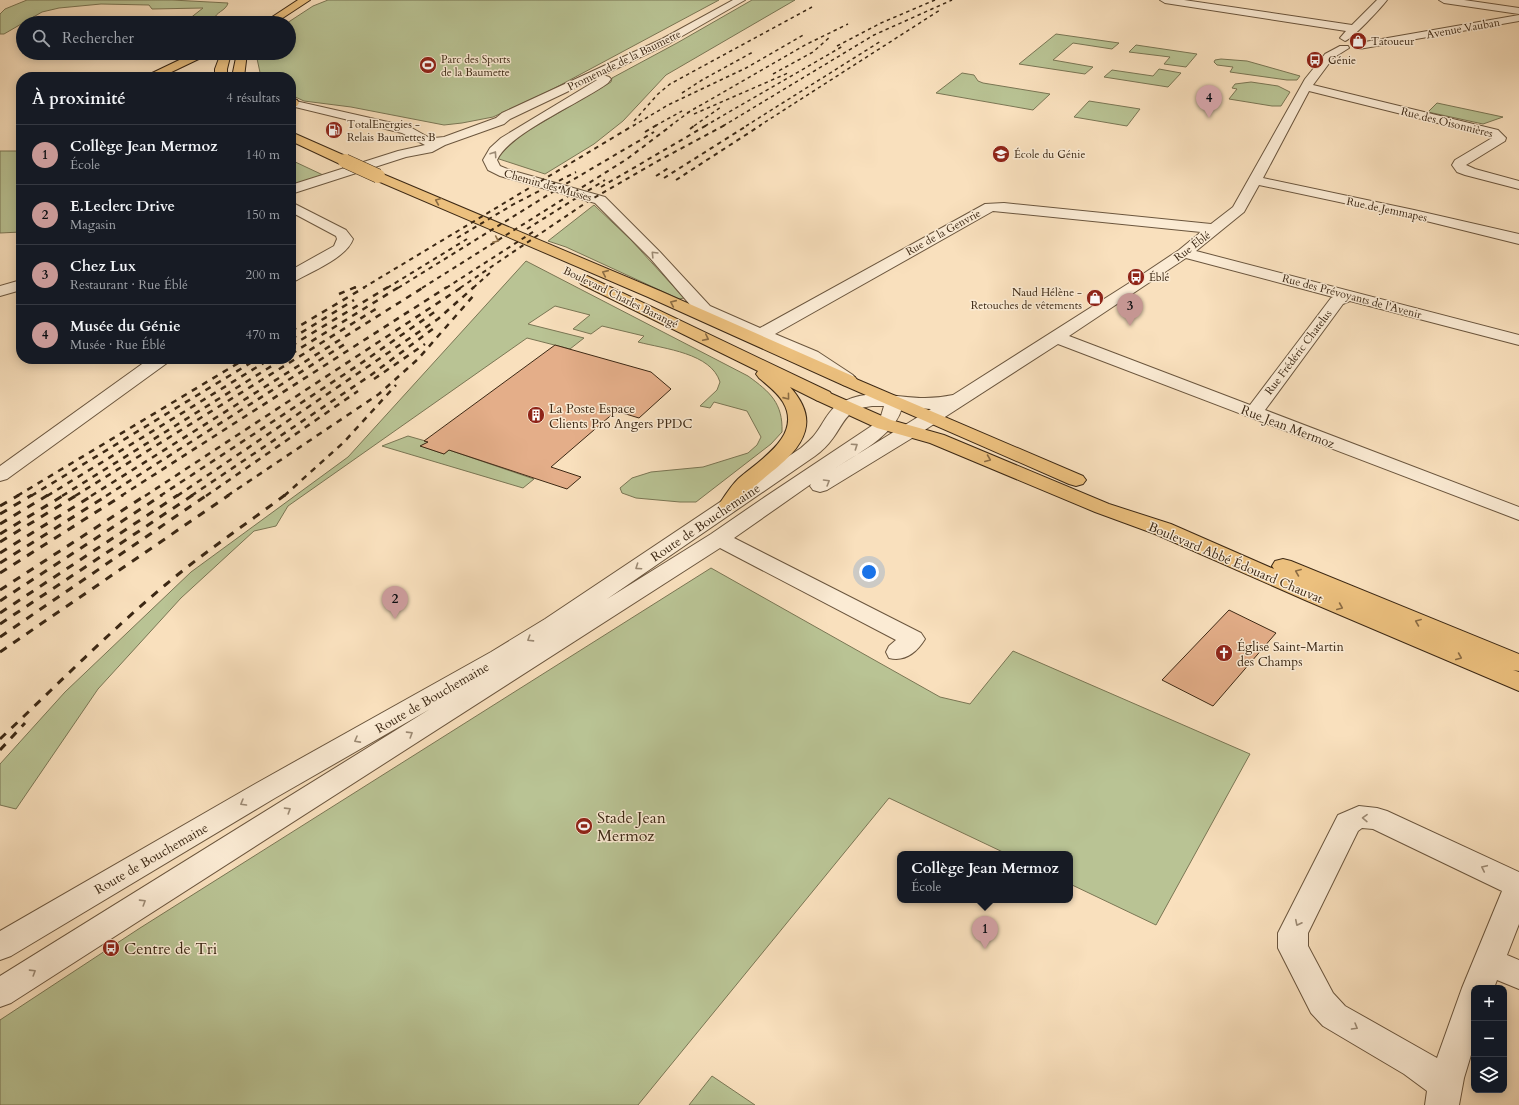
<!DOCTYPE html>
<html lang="fr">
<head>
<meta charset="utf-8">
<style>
	:root { --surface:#171b24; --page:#242831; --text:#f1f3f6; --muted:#9ea1a6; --line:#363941; --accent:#c59692 }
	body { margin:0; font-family:Cardo,serif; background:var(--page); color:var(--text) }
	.controls { position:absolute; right:12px; bottom:12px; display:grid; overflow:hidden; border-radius:8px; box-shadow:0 2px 10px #0003 }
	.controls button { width:36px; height:36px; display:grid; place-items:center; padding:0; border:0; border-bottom:1px solid var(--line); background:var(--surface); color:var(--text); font:20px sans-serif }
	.you { position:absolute; left:869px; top:572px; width:14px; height:14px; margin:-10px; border:3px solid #fff; border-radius:50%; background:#1a73e8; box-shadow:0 0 0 6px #1a73e833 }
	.badge { display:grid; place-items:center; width:26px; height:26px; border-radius:50%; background:var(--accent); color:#111; font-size:13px; font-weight:700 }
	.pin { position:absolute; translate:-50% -33px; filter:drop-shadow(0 1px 2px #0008) }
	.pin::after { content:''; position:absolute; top:21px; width:14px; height:12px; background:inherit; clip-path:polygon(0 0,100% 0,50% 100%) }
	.popup { position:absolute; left:897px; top:851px; width:176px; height:52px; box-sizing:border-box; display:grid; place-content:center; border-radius:8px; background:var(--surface); filter:drop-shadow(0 1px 3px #0005); font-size:13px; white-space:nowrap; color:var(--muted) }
	.popup b { font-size:15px; color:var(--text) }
	.popup::after { content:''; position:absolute; left:50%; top:100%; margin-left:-8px; border:8px solid transparent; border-top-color:var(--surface) }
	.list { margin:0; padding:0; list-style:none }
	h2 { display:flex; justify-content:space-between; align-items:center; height:52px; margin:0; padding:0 16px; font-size:17px }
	h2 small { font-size:13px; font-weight:400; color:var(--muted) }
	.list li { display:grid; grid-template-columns:26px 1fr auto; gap:12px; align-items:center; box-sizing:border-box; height:60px; padding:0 16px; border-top:1px solid var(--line) }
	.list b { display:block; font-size:15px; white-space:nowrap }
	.list p { margin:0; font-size:13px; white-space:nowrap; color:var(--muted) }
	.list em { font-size:13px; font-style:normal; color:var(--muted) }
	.icon { flex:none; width:22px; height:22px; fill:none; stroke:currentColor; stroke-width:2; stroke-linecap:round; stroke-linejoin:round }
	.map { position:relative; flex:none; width:1519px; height:1105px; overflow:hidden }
	.search { position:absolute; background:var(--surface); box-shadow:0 2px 10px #0003; left:16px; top:16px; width:280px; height:44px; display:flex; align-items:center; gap:10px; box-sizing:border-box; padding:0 14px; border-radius:22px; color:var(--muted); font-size:15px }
	.panel { position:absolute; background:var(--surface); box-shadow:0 2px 10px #0003; left:16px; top:72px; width:280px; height:292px; border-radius:16px }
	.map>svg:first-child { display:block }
	.green { fill:#b9c394; stroke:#7a7654 }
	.building { fill:#e4ae89; stroke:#3c2814 }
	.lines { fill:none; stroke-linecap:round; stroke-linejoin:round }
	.minor-casing { stroke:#6b563e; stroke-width:2 }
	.major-casing { stroke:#3c2814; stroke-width:2 }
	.highway-casing { stroke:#3c2814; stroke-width:2 }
	.minor { fill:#fbebd4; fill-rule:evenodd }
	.major { fill:#ecc07e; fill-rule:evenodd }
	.highway { fill:#ecc07e; fill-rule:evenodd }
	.rail-far3 { stroke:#3c2814; stroke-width:1.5; stroke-dasharray:3.5 3.5; stroke-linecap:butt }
	.rail-far2 { stroke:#3c2814; stroke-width:2; stroke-dasharray:4.5 4.5; stroke-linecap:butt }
	.rail-far1 { stroke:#3c2814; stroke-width:2.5; stroke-dasharray:6 6; stroke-linecap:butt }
	.rail { stroke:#3c2814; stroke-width:3; stroke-dasharray:8 8; stroke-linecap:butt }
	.highway-bridge-casing { stroke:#3c2814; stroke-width:15; stroke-linecap:butt }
	.highway-bridge { stroke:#ecc07e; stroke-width:14 }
	.oneway { stroke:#9c8a74 }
	.oneway2 { stroke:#8b6c44 }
	.labels { text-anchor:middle; stroke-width:3; stroke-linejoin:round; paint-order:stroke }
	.far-street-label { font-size:11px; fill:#3c2814; stroke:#fbebd4 }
	.far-poi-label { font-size:11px; fill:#3c2814; stroke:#fbebd4; text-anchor:start }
	.poi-label { font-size:13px; fill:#3c2814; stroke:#fbebd4; text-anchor:start }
	.street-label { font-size:13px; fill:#3c2814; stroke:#fbebd4 }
	.near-poi-label { font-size:16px; fill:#3c2814; stroke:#fbebd4; text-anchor:start }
</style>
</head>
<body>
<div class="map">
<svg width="1519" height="1105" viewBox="0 0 1519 1105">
	<rect width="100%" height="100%" fill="#f9e0bd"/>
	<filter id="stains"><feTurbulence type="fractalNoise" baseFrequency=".005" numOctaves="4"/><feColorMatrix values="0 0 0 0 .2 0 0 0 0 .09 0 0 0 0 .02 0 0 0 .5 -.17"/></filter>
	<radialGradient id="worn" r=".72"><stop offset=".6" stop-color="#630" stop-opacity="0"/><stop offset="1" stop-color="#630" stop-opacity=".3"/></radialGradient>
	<path class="green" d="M27 0H172L228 3C226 11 215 12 214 20L210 23H184L203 8 152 9 149 5 101 4 59 8 42 12 4 34H0V14L5 9Z
		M328 0H719L553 89 493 117 462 123 444 125 351 107 304 101 291 95V77H261L256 54 289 53V23H287L313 6Z
		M752 0H795L666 75 623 121 594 144 545 174 496 158 521 135 611 82 612 78 677 43Z
		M1056 34 1119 43 1112 49 1073 43 1053 60 1093 67 1085 74 1019 64Z
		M1136 45 1197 54 1186 67 1164 64 1170 57 1129 52Z
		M1221 59 1247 61 1300 76 1297 80H1287L1230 72 1233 67 1217 65 1214 62 1215 60Z
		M1159 69 1181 73 1168 87 1104 77 1112 70 1153 76Z
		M962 73 974 75 978 81 983 83 1050 94 1033 110 936 93Z
		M1251 82 1278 86 1290 92 1281 106H1272L1229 99 1237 89 1232 88 1235 84Z
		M1089 101 1140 109 1127 126 1074 117Z
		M1437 103 1503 117 1483 124 1428 112Z
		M0 151H21V232L0 233Z
		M291 160 323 175 291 185Z
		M594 205 631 240 684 298 679 299 566 247 548 241Z
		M526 261 748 376C770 392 783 403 782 432L771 444 696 502H680L636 498 622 493 620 488 632 478 651 472 703 467 748 453 757 445 761 437 747 411 714 402 710 408 700 406 717 390 720 382C711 353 665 349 638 342L644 336 602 326 591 334 573 329 590 315 555 306 528 324 584 338 570 349 527 338 288 506 276 526 254 531 181 598 98 689 16 809 0 805V764L65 692 191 572 348 457Z
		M408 436 429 442 421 446 444 454 449 450 534 479 523 488 382 446Z
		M711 568 940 697 970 704 1013 651 1250 754 1156 925 1070 884V854H1007L889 798 638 1105H0V1020L140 928Z
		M712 1076 755 1105H689Z"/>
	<path class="building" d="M555 345 651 372 671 389 639 418 616 411 551 467 581 477 567 489 449 450 444 454 420 446 428 442 424 441Z
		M1229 610 1276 633 1213 706 1162 680Z"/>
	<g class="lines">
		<defs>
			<path id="minor" d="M733 0H745L670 43 603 75 609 77 611 79 608 83C581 103 509 133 497 160L500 166 510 170 605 197 660 252 710 306 760 328 985 204 1004 203 1211 224 1233 207 1305 79 1325 54 1340 46H1348L1349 48 1333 58 1313 85 1498 130 1506 138 1505 141 1466 165 1475 169 1519 181V189L1465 175 1457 172 1452 165 1455 160 1492 138 1490 136 1309 91 1263 178 1414 210 1519 234V244L1414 218 1259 185 1244 212 1196 251 1519 335V345L1350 301 1343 304 1265 410 1519 507V520L1058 344 917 435 827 490 820 492 813 490 810 486 811 484 734 538 921 633 925 639C917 652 905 662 889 658L886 652 889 646 896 640 720 548 11 1003 0 1007V976L430 709 275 798 11 956 0 960V931L255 784 491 652 545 619 801 448C806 443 812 439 816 433 823 424 827 413 836 406 865 386 894 398 925 398 934 398 944 397 953 395L1134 280 1179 250 1201 232 993 211 775 334 818 352 853 375 856 379 853 383 847 384 841 383 806 360 698 314 650 258 595 203 500 176 488 170 483 160 490 148 501 138 597 80 594 79 510 119 504 124 445 145 432 152 406 157 291 194V185L398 151 425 145 402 133 291 106V100L410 127 428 137 434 138 444 137 496 118 502 113 662 39ZM1186 258 1333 297 1331 298 1250 405 1069 336ZM872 406H884L881 416 873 425 762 499 711 534 607 599 815 456C822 451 828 445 833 438 846 420 846 409 872 406ZM902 407 931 409 832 470C855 455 896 435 902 407Z
				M1160 0H1184L1352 25 1377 0H1387C1381 8 1352 39 1345 41L1340 38 1346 31 1165 3Z
				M1439 0H1464L1519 8V14L1444 3Z
				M1519 15V21L1359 49 1354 46 1359 43Z
				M291 202 346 230 353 239C347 257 313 271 297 280L291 282V270L334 246 337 239 336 236 291 212Z
				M21 280V290L0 296V286Z
				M149 359H170L167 363 7 479 0 481V466Z
				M1359 806 1377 808 1387 811 1519 872V924L1507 955 1519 960V989L1497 980 1494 988H1474V1045L1464 1078 1459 1105H1425L1427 1091 1404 1074 1323 1026 1311 1013 1278 948V933L1338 815ZM1362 828 1373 829 1502 891 1462 988 1437 1058 1345 1006 1333 993 1308 946V933L1358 831Z"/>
			<path id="major" d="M849 376 1083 476 1086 480 1083 484 1076 486 1069 484 843 385 840 381 843 377Z
				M823 390 891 420 944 435 1109 504 1171 524 1274 569 1272 566 1275 561 1283 559 1291 561 1519 654V671L1513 670 1519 672V691L1305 600 1155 534 1095 512 930 443 877 428 816 400 814 396 816 392Z"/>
			<path id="highway" d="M298 0H310L275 23H263Z
				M194 53H208L207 55 161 77H146L148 75Z
				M221 53H231L227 69V77H215V69Z
				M237 53H247L244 77H232Z
				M291 98 297 100 299 103 297 106H291Z
				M291 132 350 158 352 161 350 164H340L291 141Z
				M378 172 660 291 855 377 858 381 855 385 849 386 843 385 648 297 373 179 371 176 373 173Z
				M587 276 830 392 832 396 830 400 823 402 816 400 790 387C800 398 810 414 805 431 798 456 770 471 752 489 747 494 741 507 735 510 731 513 725 512 721 510L718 506C724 497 730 487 738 479 759 460 803 436 783 402 777 392 767 385 759 378L756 374 758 371 581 284 579 281 581 278Z"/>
		</defs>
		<use href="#minor" class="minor-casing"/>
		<use href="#major" class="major-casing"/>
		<use href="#highway" class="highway-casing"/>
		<use href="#minor" class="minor"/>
		<use href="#major" class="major"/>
		<use href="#highway" class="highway"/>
		<path class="rail-far3" d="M837 46 881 23 935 0
			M773 74 813 52 831 36
			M682 93 702 80 753 52
			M687 113 807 44 848 24
			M694 114 788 73
			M634 121 658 94 670 84 812 7
			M633 126 668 105 746 68 805 34
			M655 126 682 111
			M670 126 692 110
			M694 126 721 107
			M705 126 843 46
			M723 126 874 35 952 0
			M746 126 881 41
			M759 126 940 10"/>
		<path class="rail-far2" d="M690 129 695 125
			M645 132 657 125
			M656 176 670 167
			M664 178 748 125
			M676 180 761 125
			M601 187 707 125
			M527 229 605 180
			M457 238 514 204 576 172
			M354 288 356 287
			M363 288 634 125
			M387 288 467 239
			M398 288 564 185 654 132
			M422 288 627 159 672 125
			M446 288 536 230
			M460 288 587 202 656 162 725 125
			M473 288 491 272"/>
		<path class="rail-far1" d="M339 294 356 287
			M291 331 365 287
			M291 339 354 300
			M291 346 388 287
			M291 354 399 287
			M374 379 425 344
			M17 496 245 359
			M31 496 257 359
			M47 496 270 359
			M62 496 283 359
			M75 496 379 307
			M91 496 424 287
			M106 496 348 342
			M121 496 447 287
			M145 496 462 287
			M160 496 360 364 436 311
			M177 496 438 319 474 287
			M191 496 371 375 434 328
			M206 496 358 391
			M227 496 379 394 418 359 475 294
			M284 496 344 442 396 385"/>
		<path class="rail" d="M0 506 19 495
			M0 514 32 495
			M0 524 48 495
			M0 534 64 495
			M0 542 77 495
			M0 553 93 495
			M0 563 108 495
			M0 573 123 495
			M0 590 146 495
			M0 601 162 495
			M0 613 178 495
			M0 624 193 495
			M0 637 207 495
			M0 652 229 495
			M0 739C54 688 107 634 164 586 203 553 245 525 285 495
			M0 750 25 723"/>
		<defs>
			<path id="highway-bridge" d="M345 161 378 176"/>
		</defs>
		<use href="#highway-bridge" class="highway-bridge-casing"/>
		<use href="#highway-bridge" class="highway-bridge"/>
	</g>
	<defs><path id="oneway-chevron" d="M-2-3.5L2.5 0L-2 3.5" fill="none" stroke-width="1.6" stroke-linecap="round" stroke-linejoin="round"/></defs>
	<g class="oneway">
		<use href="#oneway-chevron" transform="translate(494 154) rotate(-56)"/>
		<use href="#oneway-chevron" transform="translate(654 254) rotate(-134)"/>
		<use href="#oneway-chevron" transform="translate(855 446) rotate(-34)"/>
		<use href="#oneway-chevron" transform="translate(827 482) rotate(-31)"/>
		<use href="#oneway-chevron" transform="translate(638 567) rotate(146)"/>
		<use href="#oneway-chevron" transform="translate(530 639) rotate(148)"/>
		<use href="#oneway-chevron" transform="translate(410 734) rotate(-32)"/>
		<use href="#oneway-chevron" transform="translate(357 740) rotate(151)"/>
		<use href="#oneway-chevron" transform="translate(243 803) rotate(150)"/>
		<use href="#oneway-chevron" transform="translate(288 810) rotate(-32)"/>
		<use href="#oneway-chevron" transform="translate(1365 818) rotate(-179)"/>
		<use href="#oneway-chevron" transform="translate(1484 868) rotate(-155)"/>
		<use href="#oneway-chevron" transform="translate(143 902) rotate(-32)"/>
		<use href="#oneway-chevron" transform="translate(1298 923) rotate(116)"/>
		<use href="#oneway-chevron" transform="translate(33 972) rotate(-32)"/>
		<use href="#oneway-chevron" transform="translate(1355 1027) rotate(30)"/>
	</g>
	<g class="oneway2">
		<use href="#oneway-chevron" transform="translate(438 201) rotate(-157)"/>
		<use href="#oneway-chevron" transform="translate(496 240) rotate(24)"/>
		<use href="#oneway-chevron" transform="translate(605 273) rotate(-156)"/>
		<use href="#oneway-chevron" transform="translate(673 303) rotate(-156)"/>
		<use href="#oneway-chevron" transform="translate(706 338) rotate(26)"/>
		<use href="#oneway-chevron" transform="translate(787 397) rotate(51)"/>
		<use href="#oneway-chevron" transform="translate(988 459) rotate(22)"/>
		<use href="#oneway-chevron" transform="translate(1298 572) rotate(-158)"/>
		<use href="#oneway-chevron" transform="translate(1340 607) rotate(23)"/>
		<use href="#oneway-chevron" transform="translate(1418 622) rotate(-158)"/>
		<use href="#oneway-chevron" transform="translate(1459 657) rotate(23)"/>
	</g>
	<defs>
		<symbol id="shop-disc" viewBox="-11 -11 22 22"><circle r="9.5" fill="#8f2418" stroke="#fbebd4"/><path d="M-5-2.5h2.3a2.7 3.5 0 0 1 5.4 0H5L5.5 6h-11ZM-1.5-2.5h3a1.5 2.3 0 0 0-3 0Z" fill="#fff"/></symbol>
		<symbol id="bus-disc" viewBox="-11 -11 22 22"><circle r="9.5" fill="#8f2418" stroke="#fbebd4"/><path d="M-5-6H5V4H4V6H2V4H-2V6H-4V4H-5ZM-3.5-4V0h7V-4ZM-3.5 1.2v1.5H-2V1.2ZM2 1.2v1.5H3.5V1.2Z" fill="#fff"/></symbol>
		<symbol id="stadium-disc" viewBox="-11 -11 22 22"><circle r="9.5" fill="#8f2418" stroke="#fbebd4"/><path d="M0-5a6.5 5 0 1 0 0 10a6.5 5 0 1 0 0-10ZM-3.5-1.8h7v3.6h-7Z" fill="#fff"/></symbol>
		<symbol id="fuel-disc" viewBox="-11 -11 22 22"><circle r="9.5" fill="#8f2418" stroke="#fbebd4"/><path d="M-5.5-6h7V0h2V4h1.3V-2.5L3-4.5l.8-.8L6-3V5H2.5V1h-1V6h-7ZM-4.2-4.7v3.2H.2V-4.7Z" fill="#fff"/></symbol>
		<symbol id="university-disc" viewBox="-11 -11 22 22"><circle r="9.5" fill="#8f2418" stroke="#fbebd4"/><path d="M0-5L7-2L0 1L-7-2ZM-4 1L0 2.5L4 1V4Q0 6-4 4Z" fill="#fff"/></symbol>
		<symbol id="building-disc" viewBox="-11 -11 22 22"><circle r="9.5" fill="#8f2418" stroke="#fbebd4"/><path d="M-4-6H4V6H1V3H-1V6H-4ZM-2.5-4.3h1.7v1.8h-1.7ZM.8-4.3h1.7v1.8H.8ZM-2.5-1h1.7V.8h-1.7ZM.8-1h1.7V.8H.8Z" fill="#fff"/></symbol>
		<symbol id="church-disc" viewBox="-11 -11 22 22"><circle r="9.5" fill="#8f2418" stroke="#fbebd4"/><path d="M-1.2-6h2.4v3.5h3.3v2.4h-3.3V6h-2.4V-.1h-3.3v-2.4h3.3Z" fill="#fff"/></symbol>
	</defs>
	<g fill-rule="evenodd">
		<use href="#shop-disc" x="1348" y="31" width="20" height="20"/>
		<use href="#bus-disc" x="1305" y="50" width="20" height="20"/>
		<use href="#stadium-disc" x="418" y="55" width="20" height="20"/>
		<use href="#fuel-disc" x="324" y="120" width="20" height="20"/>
		<use href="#university-disc" x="991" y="144" width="20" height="20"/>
		<use href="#bus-disc" x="1126" y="267" width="20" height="20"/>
		<use href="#shop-disc" x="1085" y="288" width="20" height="20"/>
		<use href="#building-disc" x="526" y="405" width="20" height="20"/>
		<use href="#church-disc" x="1214" y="643" width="20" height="20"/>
		<use href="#stadium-disc" x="574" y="816" width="20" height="20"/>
		<use href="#bus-disc" x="101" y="938" width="20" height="20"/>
	</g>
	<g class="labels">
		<g class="far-street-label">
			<text transform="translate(1463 28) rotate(-10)" y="4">Avenue Vauban</text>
			<text transform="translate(624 60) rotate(-26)" y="4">Promenade de la Baumette</text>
			<text transform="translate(1447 122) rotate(14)" y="4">Rue des Oisonnières</text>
			<text transform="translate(548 185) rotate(16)" y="4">Chemin des Musses</text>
			<text transform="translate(1387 209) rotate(12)" y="4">Rue de Jemmapes</text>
			<text transform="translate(943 232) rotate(-29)" y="4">Rue de la Genvrie</text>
			<text transform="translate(1192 246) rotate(-37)" y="4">Rue Éblé</text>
			<text transform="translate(1352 296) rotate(15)" y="4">Rue des Prévoyants de l'Avenir</text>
			<text transform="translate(621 297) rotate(26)" y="4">Boulevard Charles Barangé</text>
			<text transform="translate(1298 352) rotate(-53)" y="4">Rue Frédéric Chatelus</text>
		</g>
		<g class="far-poi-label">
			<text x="1371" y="45">Tatoueur</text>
			<text x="441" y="63">Parc des Sports<tspan x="441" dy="13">de la Baumette</tspan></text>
			<text x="1328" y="64">Génie</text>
			<text x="347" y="128">TotalEnergies -<tspan x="347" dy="13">Relais Baumettes B</tspan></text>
			<text x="1014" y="158">École du Génie</text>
			<text x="1149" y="281">Éblé</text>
			<text x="1082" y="296" text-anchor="end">Naud Hélène -<tspan x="1082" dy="13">Retouches de vêtements</tspan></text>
		</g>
		<g class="poi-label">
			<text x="549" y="413">La Poste Espace<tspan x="549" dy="15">Clients Pro Angers PPDC</tspan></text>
			<text x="1237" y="651">Église Saint-Martin<tspan x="1237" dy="15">des Champs</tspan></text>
		</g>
		<g class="street-label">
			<text transform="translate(1288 426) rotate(21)" y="5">Rue Jean Mermoz</text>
			<text transform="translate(705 522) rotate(-34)" y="5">Route de Bouchemaine</text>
			<text transform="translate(1236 562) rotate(23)" y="5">Boulevard Abbé Édouard Chauvat</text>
			<text transform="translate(432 697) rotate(-30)" y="5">Route de Bouchemaine</text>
			<text transform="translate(151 858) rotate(-30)" y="5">Route de Bouchemaine</text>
		</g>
		<g class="near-poi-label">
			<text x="597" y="823">Stade Jean<tspan x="597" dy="18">Mermoz</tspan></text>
			<text x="124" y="954">Centre de Tri</text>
		</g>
	</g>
	<rect width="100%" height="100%" filter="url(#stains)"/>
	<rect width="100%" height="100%" fill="url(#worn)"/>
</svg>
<div class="controls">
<button>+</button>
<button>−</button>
<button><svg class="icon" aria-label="layers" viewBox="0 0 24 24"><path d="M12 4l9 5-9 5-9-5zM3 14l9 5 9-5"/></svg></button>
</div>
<div class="you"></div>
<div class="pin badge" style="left:985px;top:949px">1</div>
<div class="popup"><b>Collège Jean Mermoz</b>École</div>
<div class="pin badge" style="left:395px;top:619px">2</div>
<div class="pin badge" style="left:1130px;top:326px">3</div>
<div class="pin badge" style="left:1209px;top:118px">4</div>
<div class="search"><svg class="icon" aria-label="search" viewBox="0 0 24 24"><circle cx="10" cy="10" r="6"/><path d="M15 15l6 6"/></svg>Rechercher</div>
<section class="panel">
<h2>À proximité<small>4 résultats</small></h2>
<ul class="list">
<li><span class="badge">1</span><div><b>Collège Jean Mermoz</b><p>École</p></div><em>140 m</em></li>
<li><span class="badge">2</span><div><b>E.Leclerc Drive</b><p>Magasin</p></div><em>150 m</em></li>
<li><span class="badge">3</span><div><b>Chez Lux</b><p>Restaurant · Rue Éblé</p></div><em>200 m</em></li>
<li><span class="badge">4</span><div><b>Musée du Génie</b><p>Musée · Rue Éblé</p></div><em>470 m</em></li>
</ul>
</section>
</div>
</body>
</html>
